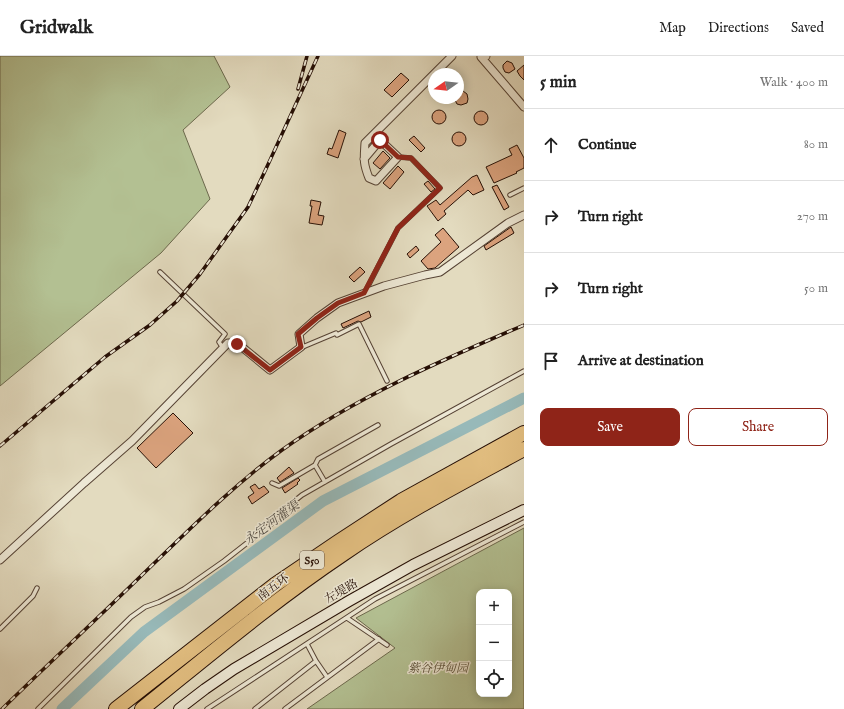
<!DOCTYPE html>
<html lang="en">
<head>
<meta charset="utf-8">
<style>
	:root { --surface:#fff; --page:#f6f6f6; --text:#222; --muted:#767676; --line:#e0e0e0; --accent:#8f2418 }
	body { margin:0; font-family:"IM FELL English","Noto Serif SC",serif; background:var(--page); color:var(--text) }
	.controls { position:absolute; right:12px; bottom:12px; display:grid; overflow:hidden; border-radius:8px; box-shadow:0 2px 10px #0003 }
	.controls button { width:36px; height:36px; display:grid; place-items:center; padding:0; border:0; border-bottom:1px solid var(--line); background:var(--surface); color:var(--text); font:20px sans-serif }
	.compass { position:absolute; left:428px; top:12px; width:36px; height:36px; border-radius:50%; background:var(--surface); box-shadow:0 2px 10px #0003; rotate:256deg }
	.stop { position:absolute; width:12px; height:12px; margin:-9px; border:3px solid #8f2418; border-radius:50%; background:#fff }
	.stop.end { background:#8f2418; border-color:#fff; box-shadow:0 1px 4px #0008 }
	.list { margin:0; padding:0; list-style:none }
	h2 { display:flex; justify-content:space-between; align-items:center; height:52px; margin:0; padding:0 16px; font-size:17px }
	h2 small { font-size:13px; font-weight:400; color:var(--muted) }
	.list li { display:grid; grid-template-columns:26px 1fr auto; gap:12px; align-items:center; box-sizing:border-box; height:72px; padding:0 16px; border-top:1px solid var(--line) }
	.list b { display:block; font-size:15px; white-space:nowrap }
	.list em { font-size:13px; font-style:normal; color:var(--muted) }
	.actions { display:flex; gap:8px; padding:12px 16px }
	.actions a { flex:1; padding:9px 0; border:1px solid var(--accent); border-radius:8px; text-align:center; font-size:14px; color:var(--accent) }
	.actions .main { background:var(--accent); color:#fff }
	.icon { flex:none; width:22px; height:22px; fill:none; stroke:currentColor; stroke-width:2; stroke-linecap:round; stroke-linejoin:round }
	.map { position:relative; flex:none; width:524px; height:653px; overflow:hidden }
	header { display:flex; align-items:center; gap:24px; box-sizing:border-box; height:56px; padding:0 20px; background:var(--surface); border-bottom:1px solid var(--line) }
	header strong { font-size:19px }
	nav { display:flex; gap:22px; margin-inline-start:auto; font-size:14px }
	main { display:flex }
	aside { flex:1; background:var(--surface) }
	.map>svg:first-child { display:block }
	.green { fill:#b3c092; stroke:#6c684c; fill-rule:evenodd }
	.lines { fill:none; stroke-linecap:round; stroke-linejoin:round }
	.river { stroke:#97b9b9; stroke-width:11 }
	.building { fill:#dba37e; stroke:#260f05 }
	.lane-casing { stroke:#554234; stroke-width:5.5 }
	.street-casing { stroke:#554234; stroke-width:9 }
	.secondary-casing { stroke:#260f05; stroke-width:12 }
	.highway-casing { stroke:#260f05; stroke-width:16 }
	.lane { stroke:#ede8d5; stroke-width:3.5 }
	.street { stroke:#ede8d5; stroke-width:7 }
	.secondary { stroke:#ede8d5; stroke-width:10 }
	.highway { stroke:#e2be80; stroke-width:14 }
	.rail-casing { stroke:#260f05; stroke-width:3.5 }
	.rail { stroke:#ede8d5; stroke-width:2; stroke-dasharray:6; stroke-linecap:butt }
	.route { stroke:#8f2418; stroke-width:5 }
	.labels { text-anchor:middle; stroke-width:3; stroke-linejoin:round; paint-order:stroke }
	.shield { fill:#ede8d5; stroke:#625043; stroke-width:1 }
	.shield-label { font-size:11px; font-weight:bold; fill:#260f05 }
	.street-label { font-size:12px; fill:#260f05; stroke:#ede8d5 }
	.park-label { font-size:12px; font-style:italic; fill:#574d36; stroke:#ede8d5 }
	.water-label { font-size:13px; font-style:italic; fill:#4e4a44; stroke:#ede8d5 }
</style>
</head>
<body>
<header>
<strong>Gridwalk</strong>
<nav><a>Map</a><a>Directions</a><a>Saved</a></nav>
</header>
<main>
<div class="map">
<svg width="524" height="653" viewBox="0 0 524 653">
	<rect width="100%" height="100%" fill="#e3dbbf"/>
	<filter id="stains"><feTurbulence type="fractalNoise" baseFrequency=".005" numOctaves="4"/><feColorMatrix values="0 0 0 0 .2 0 0 0 0 .09 0 0 0 0 .02 0 0 0 .5 -.17"/></filter>
	<radialGradient id="worn" r=".72"><stop offset=".6" stop-color="#630" stop-opacity="0"/><stop offset="1" stop-color="#630" stop-opacity=".3"/></radialGradient>
	<path class="green" d="M0 0H214L230 31 183 74 210 143 161 197 0 330Z
		M524 472V653H307L395 592 356 562ZM479 536H509V638H479Z"/>
	<g class="lines">
		<path class="river" d="M62 653 144 576 323 445 524 342"/>
	</g>
	<path class="building" d="M507 5 512 7 515 13 509 17 505 16 503 12V9Z
		M524 9V24L520 20 517 15Z
		M401 17 409 24 392 41 384 34Z
		M463 35 467 38 468 43 467 47 461 49 457 48 454 42H458V36Z
		M432 61a7 7 0 1 1 14 0a7 7 0 1 1-14 0Z
		M474 62a7 7 0 1 1 14 0a7 7 0 1 1-14 0Z
		M339 74 346 77 338 102 327 98 329 92 332 93Z
		M452 83a7 7 0 1 1 14 0a7 7 0 1 1-14 0Z
		M414 80 425 92 421 96 409 84Z
		M517 89 524 102V112L516 116 517 117 494 127 486 111 512 99 509 93Z
		M383 95 390 102 380 113 373 107Z
		M398 110 404 116 390 133 383 127Z
		M477 119 484 134 473 139 468 134 444 155 446 158 438 165 427 150 436 144 440 149 472 121Z
		M428 125 435 133 431 136 424 128Z
		M497 129 509 151 504 154 492 131Z
		M311 144 321 146 318 159 324 160 322 169 309 167 312 150H310Z
		M511 171 514 177 486 194 484 190Z
		M443 172 459 191 435 212 428 213 421 205 441 186 435 179Z
		M416 190 419 194 410 202 407 198Z
		M360 211 365 216 354 226 349 221Z
		M369 255 371 261 361 266 358 265 343 272 341 268Z
		M173 357 193 377 156 412 137 392Z
		M289 411 294 417 280 426 277 422Z
		M298 422 300 424 297 427 298 428 285 437 282 432Z
		M255 428 259 433 264 430 269 436 252 448 248 441 254 437 250 431Z"/>
	<g class="lines">
		<defs>
			<path id="lane" d="M510 139 524 132
				M160 216 225 278 219 286 223 292
				M365 236 398 172 440 132 411 102 398 101
				M301 291 305 290 336 277 337 279 359 268 387 325
				M315 409 325 426
				M272 427 279 430 315 409 318 403 378 369
				M347 562 387 589
				M0 573 33 540 37 532
				M316 605 327 621
				M38 653 131 561 145 551 159 546 184 533 224 505 279 462 292 447 302 439 391 388 524 315
				M207 653 375 543 524 466
				M255 653 316 605 307 588
				M285 653 379 583"/>
			<path id="street" d="M486 0 481 1 524 51
				M364 103 380 84 398 101 376 125 369 122C363 107 364 103 365 87L452 0
				M0 504 84 427 132 385 228 287H237L270 314 301 291 299 278 317 262 338 247 384 230 425 219 440 216 508 167 524 159"/>
			<path id="secondary" d="M179 653 205 633 234 613 349 545 413 509 524 454"/>
			<path id="highway" d="M116 653 276 528 338 486 401 445 524 377
				M142 653C208 600 273 545 343 498 401 458 463 426 524 393"/>
		</defs>
		<use href="#lane" class="lane-casing"/>
		<use href="#street" class="street-casing"/>
		<use href="#secondary" class="secondary-casing"/>
		<use href="#highway" class="highway-casing"/>
		<use href="#lane" class="lane"/>
		<use href="#street" class="street"/>
		<use href="#secondary" class="secondary"/>
		<use href="#highway" class="highway"/>
		<defs>
			<path id="rail" d="M298 33 307 0
				M0 390 105 301 150 269 177 245 200 218 248 151 265 115 318 0
				M2 653C48 608 96 564 142 519 187 476 231 431 282 394 356 341 440 305 524 269"/>
		</defs>
		<use href="#rail" class="rail-casing"/>
		<use href="#rail" class="rail"/>
	</g>
	<g class="lines">
		<path class="route" d="M237 288 270 314 301 291 298 278 317 262 338 247 364 237 398 172 440 132 411 102 398 101 380 84"/>
	</g>
	<g class="labels">
		<rect class="shield" x="300" y="495" width="24" height="18" rx="3"/>
		<g class="shield-label">
			<text x="312" y="508">S50</text>
		</g>
		<g class="street-label">
			<text transform="translate(273 531) rotate(-37)" y="4">南五环</text>
			<text transform="translate(341 535) rotate(-30)" y="4">左堤路</text>
		</g>
		<g class="park-label">
			<text x="438" y="616">紫谷伊甸园</text>
		</g>
		<g class="water-label">
			<text transform="translate(271 466) rotate(-36)" y="5">永定河灌渠</text>
		</g>
	</g>
	<rect width="100%" height="100%" filter="url(#stains)"/>
	<rect width="100%" height="100%" fill="url(#worn)"/>
</svg>
<div class="controls">
<button>+</button>
<button>−</button>
<button><svg class="icon" aria-label="locate" viewBox="0 0 24 24"><circle cx="12" cy="12" r="6"/><path d="M12 2v4M12 18v4M2 12h4M18 12h4"/></svg></button>
</div>
<svg class="compass" viewBox="-18 -18 36 36"><path d="M0-13l5 13h-10z" fill="#e53935"/><path d="M0 13l5-13h-10z" fill="#767676"/></svg>
<div class="stop" style="left:380px;top:84px"></div>
<div class="stop end" style="left:237px;top:288px"></div>
</div>
<aside>
<h2>5 min<small>Walk · 400 m</small></h2>
<ul class="list">
<li><svg class="icon" aria-label="ahead" viewBox="0 0 24 24"><path d="M12 20V5M6 11l6-6 6 6"/></svg><div><b>Continue</b></div><em>80 m</em></li>
<li><svg class="icon" aria-label="right" viewBox="0 0 24 24"><path d="M7 20v-9h11M14 6l5 5-5 5"/></svg><div><b>Turn right</b></div><em>270 m</em></li>
<li><svg class="icon" aria-label="right" viewBox="0 0 24 24"><path d="M7 20v-9h11M14 6l5 5-5 5"/></svg><div><b>Turn right</b></div><em>50 m</em></li>
<li><svg class="icon" aria-label="arrive" viewBox="0 0 24 24"><path d="M6 21V4h12l-3 4 3 4H6"/></svg><div><b>Arrive at destination</b></div></li>
</ul>
<div class="actions"><a class="main">Save</a><a>Share</a></div>
</aside>
</main>
</body>
</html>
